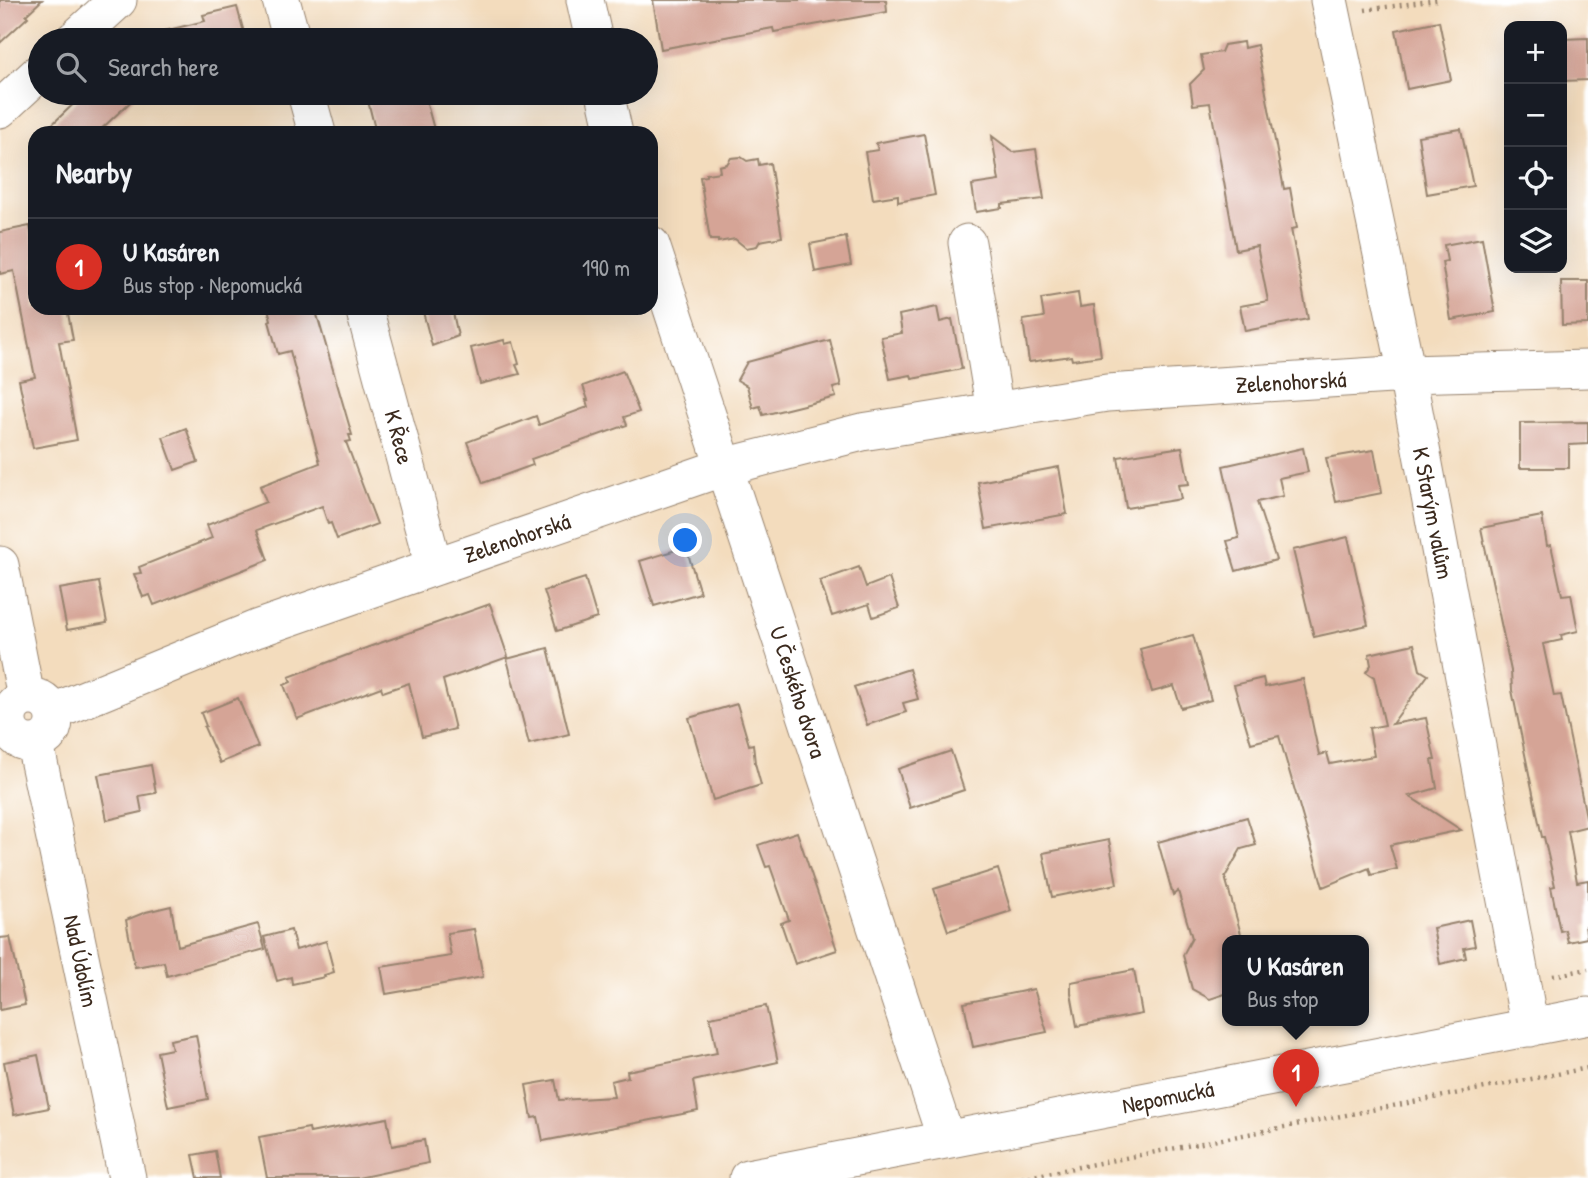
<!DOCTYPE html>
<html lang="en">
<head>
<meta charset="utf-8">
<style>
	:root { --surface:#171b24; --page:#20242c; --text:#f1f3f6; --muted:#9ea1a6; --line:#363941; --accent:#d93025 }
	body { margin:0; font-family:"Patrick Hand",sans-serif; background:var(--page); color:var(--text) }
	.controls { position:absolute; right:21px; top:21px; display:grid; overflow:hidden; border-radius:14px; box-shadow:0 7px 28px #0002 }
	.controls button { width:63px; height:63px; display:grid; place-items:center; padding:0; border:0; border-bottom:2px solid var(--line); background:var(--surface); color:var(--text); font:35px sans-serif }
	.you { position:absolute; left:686px; top:541px; width:24px; height:24px; margin:-18px; border:5px solid #fff; border-radius:50%; background:#1a73e8; box-shadow:0 0 0 10px #1a73e833 }
	.badge { display:grid; place-items:center; width:46px; height:46px; border-radius:50%; background:var(--accent); color:#fff; font-size:23px; font-weight:700 }
	.pin { position:absolute; translate:-50% -58px; filter:drop-shadow(0 2px 4px #0008) }
	.pin::after { content:''; position:absolute; top:37px; width:24px; height:21px; background:inherit; clip-path:polygon(0 0,100% 0,50% 100%) }
	.popup { position:absolute; left:1222px; top:935px; width:147px; height:91px; box-sizing:border-box; display:grid; place-content:center; border-radius:14px; background:var(--surface); filter:drop-shadow(0 2px 5px #0005); font-size:23px; white-space:nowrap; color:var(--muted) }
	.popup b { font-size:26px; color:var(--text) }
	.popup::after { content:''; position:absolute; left:50%; top:100%; margin-left:-14px; border:14px solid transparent; border-top-color:var(--surface) }
	.list { margin:0; padding:0; list-style:none }
	h2 { display:flex; justify-content:space-between; align-items:center; height:91px; margin:0; padding:0 28px; font-size:30px }
	h2 small { font-size:23px; font-weight:400; color:var(--muted) }
	.list li { display:grid; grid-template-columns:46px 1fr auto; gap:21px; align-items:center; box-sizing:border-box; height:98px; padding:0 28px; border-top:2px solid var(--line) }
	.list b { display:block; font-size:26px; white-space:nowrap }
	.list p { margin:0; font-size:23px; white-space:nowrap; color:var(--muted) }
	.list em { font-size:23px; font-style:normal; color:var(--muted) }
	.icon { flex:none; width:38px; height:38px; fill:none; stroke:currentColor; stroke-width:2; stroke-linecap:round; stroke-linejoin:round }
	.map { position:relative; flex:none; width:1588px; height:1178px; overflow:hidden }
	.search { position:absolute; background:var(--surface); box-shadow:0 7px 28px #0002; left:28px; top:28px; width:630px; height:77px; display:flex; align-items:center; gap:18px; box-sizing:border-box; padding:0 24px; border-radius:38px; color:var(--muted); font-size:26px }
	.panel { position:absolute; background:var(--surface); box-shadow:0 7px 28px #0002; left:28px; top:126px; width:630px; height:189px; border-radius:21px }
	.map>svg:first-child { display:block }
	.building { fill:#d5a496 }
	.lines { fill:none; stroke-linecap:round; stroke-linejoin:round }
	.minor-casing { stroke:#97836e; stroke-width:39 }
	.path { stroke:#97836e; stroke-width:4.5; stroke-dasharray:2 5; stroke-linecap:butt }
	.minor { stroke:#fff; stroke-width:37 }
	.labels { text-anchor:middle; stroke-width:5; stroke-linejoin:round; paint-order:stroke }
	.street-label { font-size:23px; fill:#3b2a1e; stroke:#fff }
</style>
</head>
<body>
<div class="map">
<svg width="1588" height="1178" viewBox="0 0 1588 1178">
	<rect width="100%" height="100%" fill="#fff"/>
	<filter id="ink" filterUnits="userSpaceOnUse"><feTurbulence type="fractalNoise" baseFrequency=".0143" numOctaves="2"/><feDisplacementMap in="SourceGraphic" scale="14" xChannelSelector="R" yChannelSelector="G"/><feConvolveMatrix kernelMatrix="1 2 1 2 8 2 1 2 1" color-interpolation-filters="sRGB"/></filter>
	<filter id="wash" filterUnits="userSpaceOnUse"><feTurbulence type="fractalNoise" baseFrequency=".00686" numOctaves="4" result="noise"/><feDisplacementMap in="SourceGraphic" scale="28" xChannelSelector="R" yChannelSelector="G"/><feGaussianBlur stdDeviation="1.57" result="paint"/><feColorMatrix in="noise" values="0 0 0 0 0 0 0 0 0 0 0 0 0 0 0 0 0 1.4 0 .05"/><feComposite in="paint" operator="in"/></filter>
	<g filter="url(#wash)">
		<rect width="100%" height="100%" fill="#f3dcbd"/>
		<g id="blocks">
			<path class="building" d="M0 0H42L26 15 28 17 0 43Z
				M653 0H886L887 12 774 32 773 28 661 49Z
				M237 7 246 40H161L160 32 205 21 203 15Z
				M1439 21 1451 80 1407 89 1396 30Z
				M1588 38V80L1562 81V39Z
				M1243 42 1244 48 1257 45 1284 189 1290 188 1297 228 1291 229 1308 319 1245 331 1240 306 1268 301 1257 246 1236 250 1210 103 1193 105 1190 84 1204 70 1201 55 1221 52 1224 45Z
				M85 93H140L97 133H43Z
				M366 93H424L435 133H376Z
				M1461 129 1473 186 1427 194 1418 136Z
				M924 134 935 195 898 202V195L873 199 865 152 878 150 876 143Z
				M992 136 1013 152 1036 149 1044 199 1002 204V208L976 212 972 185 999 181Z
				M741 157 747 161 758 159 759 165 770 163 782 237 760 241 757 246 746 248 735 239 718 242V240H710L700 177 706 176V174L720 172 719 166 727 164 731 158Z
				M30 226 35 252V308H67L73 340 59 342 77 440 33 448 19 380 35 377 14 271 0 274V232Z
				M846 237 851 265 815 272 810 244Z
				M1482 238 1495 312 1451 320 1442 262 1447 261 1444 245Z
				M1561 281H1588V324L1562 325Z
				M1078 293 1080 307 1094 305 1101 356 1072 360 1071 356 1029 362 1023 320 1044 317 1041 299Z
				M937 307 940 322 952 319 962 369 912 379 911 375 890 379 881 337 902 333 899 315Z
				M268 308H315L352 435H349L351 441 346 442 377 524 337 539 331 523 328 524 322 506 257 530 268 560 154 605 150 595 143 597 134 574 141 573 139 567 212 538 207 525 266 502 260 486 320 463 290 351 278 354 269 321 271 320Z
				M422 308H452L458 336 432 346Z
				M504 340 505 344 513 342 519 364 516 365 520 374 480 384 471 348Z
				M830 340 841 386 833 388 836 397 763 415 760 406 753 408 747 386 737 380 747 362Z
				M623 371 639 412 624 417 627 425 531 459 533 465 483 483 467 442 536 416 539 425 588 407 586 400H588L583 386Z
				M1588 422V444L1569 445V468H1520V423Z
				M186 428 198 462 175 470 163 437Z
				M1182 447 1189 484 1178 485 1181 499 1126 508 1118 457Z
				M1303 448 1308 472 1279 478 1283 496 1257 502 1276 560 1236 571 1227 541 1239 538 1223 466Z
				M1374 450 1382 493 1336 502 1326 458Z
				M1059 467 1067 514 986 529 978 482Z
				M1542 516 1547 546 1551 545 1562 595 1571 594 1578 631 1561 635 1562 640 1543 644 1554 696 1561 695 1588 826 1568 831 1577 882 1588 880V925L1585 926 1587 938 1568 942 1565 930 1560 931 1551 887 1555 886 1544 837H1542L1529 774 1512 690 1511 671 1481 528Z
				M1348 537 1368 625 1314 637 1293 550Z
				M686 547 700 593 654 606 640 561Z
				M859 567 866 587 889 578 899 608 873 617 869 604 832 616 820 581Z
				M585 578 597 618 557 631 544 591Z
				M99 582 107 623 67 630 59 589Z
				M490 604 508 657 443 680 455 729 422 737 409 683 383 692 381 687 297 719 284 685 291 682 289 677 366 648Z
				M1193 635 1211 700 1181 708 1174 686 1152 692 1140 649Z
				M1414 644 1420 670 1428 675 1392 724 1426 718 1435 760H1432L1437 788 1409 796 1461 830 1390 845 1397 869 1371 875 1369 868 1323 887 1279 736 1251 743 1234 685 1263 678 1265 687 1303 679 1319 755 1327 753 1330 764 1374 756 1369 728 1385 725 1374 677 1366 672 1371 665 1369 654Z
				M548 648 569 734 529 744 507 659Z
				M909 669 918 699 903 703 906 712 867 725 854 687Z
				M238 698 258 747 220 763 204 727 206 726 201 713Z
				M737 704 749 745 753 744 755 763 761 785 713 800 689 718Z
				M951 751 964 790 910 808 898 769Z
				M151 765 156 793 139 796 142 812 107 820 98 775Z
				M1247 817 1256 845 1241 849 1225 877 1243 941H1228V993L1210 999 1192 989 1183 955 1192 938 1178 891 1173 895 1158 842Z
				M797 832 837 950 795 964 781 923 789 920 770 866 766 867 758 845Z
				M1109 840 1117 884 1052 897 1043 853Z
				M998 869 1011 911 948 931 934 889Z
				M171 906 178 946 258 924 265 949 167 976 164 962 135 967 126 920 146 912Z
				M1470 920 1475 946 1464 948 1466 958 1440 964 1433 928Z
				M474 929 483 977 386 994 381 967 451 956 447 933Z
				M291 930 296 950 326 941 334 972 324 975 325 977 292 984 291 977 277 981 264 937Z
				M10 937 25 1005 0 1010V938Z
				M1134 970 1142 1014 1077 1026 1071 993V982Z
				M1034 989 1047 1032 973 1047 964 1003Z
				M766 1006 778 1062 693 1081 698 1111 543 1141 538 1117 532 1118 526 1085 555 1080 559 1100 614 1097 611 1081 628 1077 627 1071 717 1053 710 1017Z
				M196 1035 208 1099 168 1107 157 1052 172 1049 170 1040Z
				M38 1055 49 1108 14 1115 4 1062Z
				M387 1118 392 1146 424 1140 428 1163 358 1178H267L259 1137 309 1128 310 1133Z
				M215 1151 220 1178H198L193 1155Z"/>
		</g>
	</g>
	<g filter="url(#ink)">
		<use href="#blocks" fill-opacity="0" stroke="#97836e" stroke-width="2"/>
		<g class="lines">
			<defs>
				<path id="minor" d="M281 0 292 40
					M585 0 594 40
					M1329 0 1407 374 1530 1028
					M74 40 118 0
					M306 93 317 133
					M605 93 614 133
					M0 109 40 72
					M967 243 995 411
					M651 245 946 1139
					M364 308 434 567
					M0 565 26 697
					M8 720a23 23 0 1 1 46 0a23 23 0 1 1-46 0Z
					M53 712 256 629 434 567 724 467 862 432 1107 393 1407 374 1588 369
					M35 744 127 1178
					M748 1178 1588 1016"/>
			</defs>
			<use href="#minor" class="minor-casing"/>
			<path class="path" d="M1365 10 1437 0
				M1553 976 1588 969
				M1022 1178 1588 1068"/>
			<use href="#minor" class="minor"/>
		</g>
	</g>
	<g class="labels">
		<g class="street-label">
			<text transform="translate(1291 382) rotate(-3)" y="8">Zelenohorská</text>
			<text transform="translate(399 437) rotate(75)" y="8">K Řece</text>
			<text transform="translate(1433 513) rotate(79)" y="8">K Starým valům</text>
			<text transform="translate(517 538) rotate(-19)" y="8">Zelenohorská</text>
			<text transform="translate(798 692) rotate(72)" y="8">U Českého dvora</text>
			<text transform="translate(81 961) rotate(78)" y="8">Nad Údolím</text>
			<text transform="translate(1168 1097) rotate(-11)" y="8">Nepomucká</text>
		</g>
	</g>
</svg>
<div class="controls">
<button>+</button>
<button>−</button>
<button><svg class="icon" aria-label="locate" viewBox="0 0 24 24"><circle cx="12" cy="12" r="6"/><path d="M12 2v4M12 18v4M2 12h4M18 12h4"/></svg></button>
<button><svg class="icon" aria-label="layers" viewBox="0 0 24 24"><path d="M12 4l9 5-9 5-9-5zM3 14l9 5 9-5"/></svg></button>
</div>
<div class="you"></div>
<div class="pin badge" style="left:1296px;top:1107px">1</div>
<div class="popup"><b>U Kasáren</b>Bus stop</div>
<div class="search"><svg class="icon" aria-label="search" viewBox="0 0 24 24"><circle cx="10" cy="10" r="6"/><path d="M15 15l6 6"/></svg>Search here</div>
<section class="panel">
<h2>Nearby<small></small></h2>
<ul class="list">
<li><span class="badge">1</span><div><b>U Kasáren</b><p>Bus stop · Nepomucká</p></div><em>190 m</em></li>
</ul>
</section>
</div>
</body>
</html>
